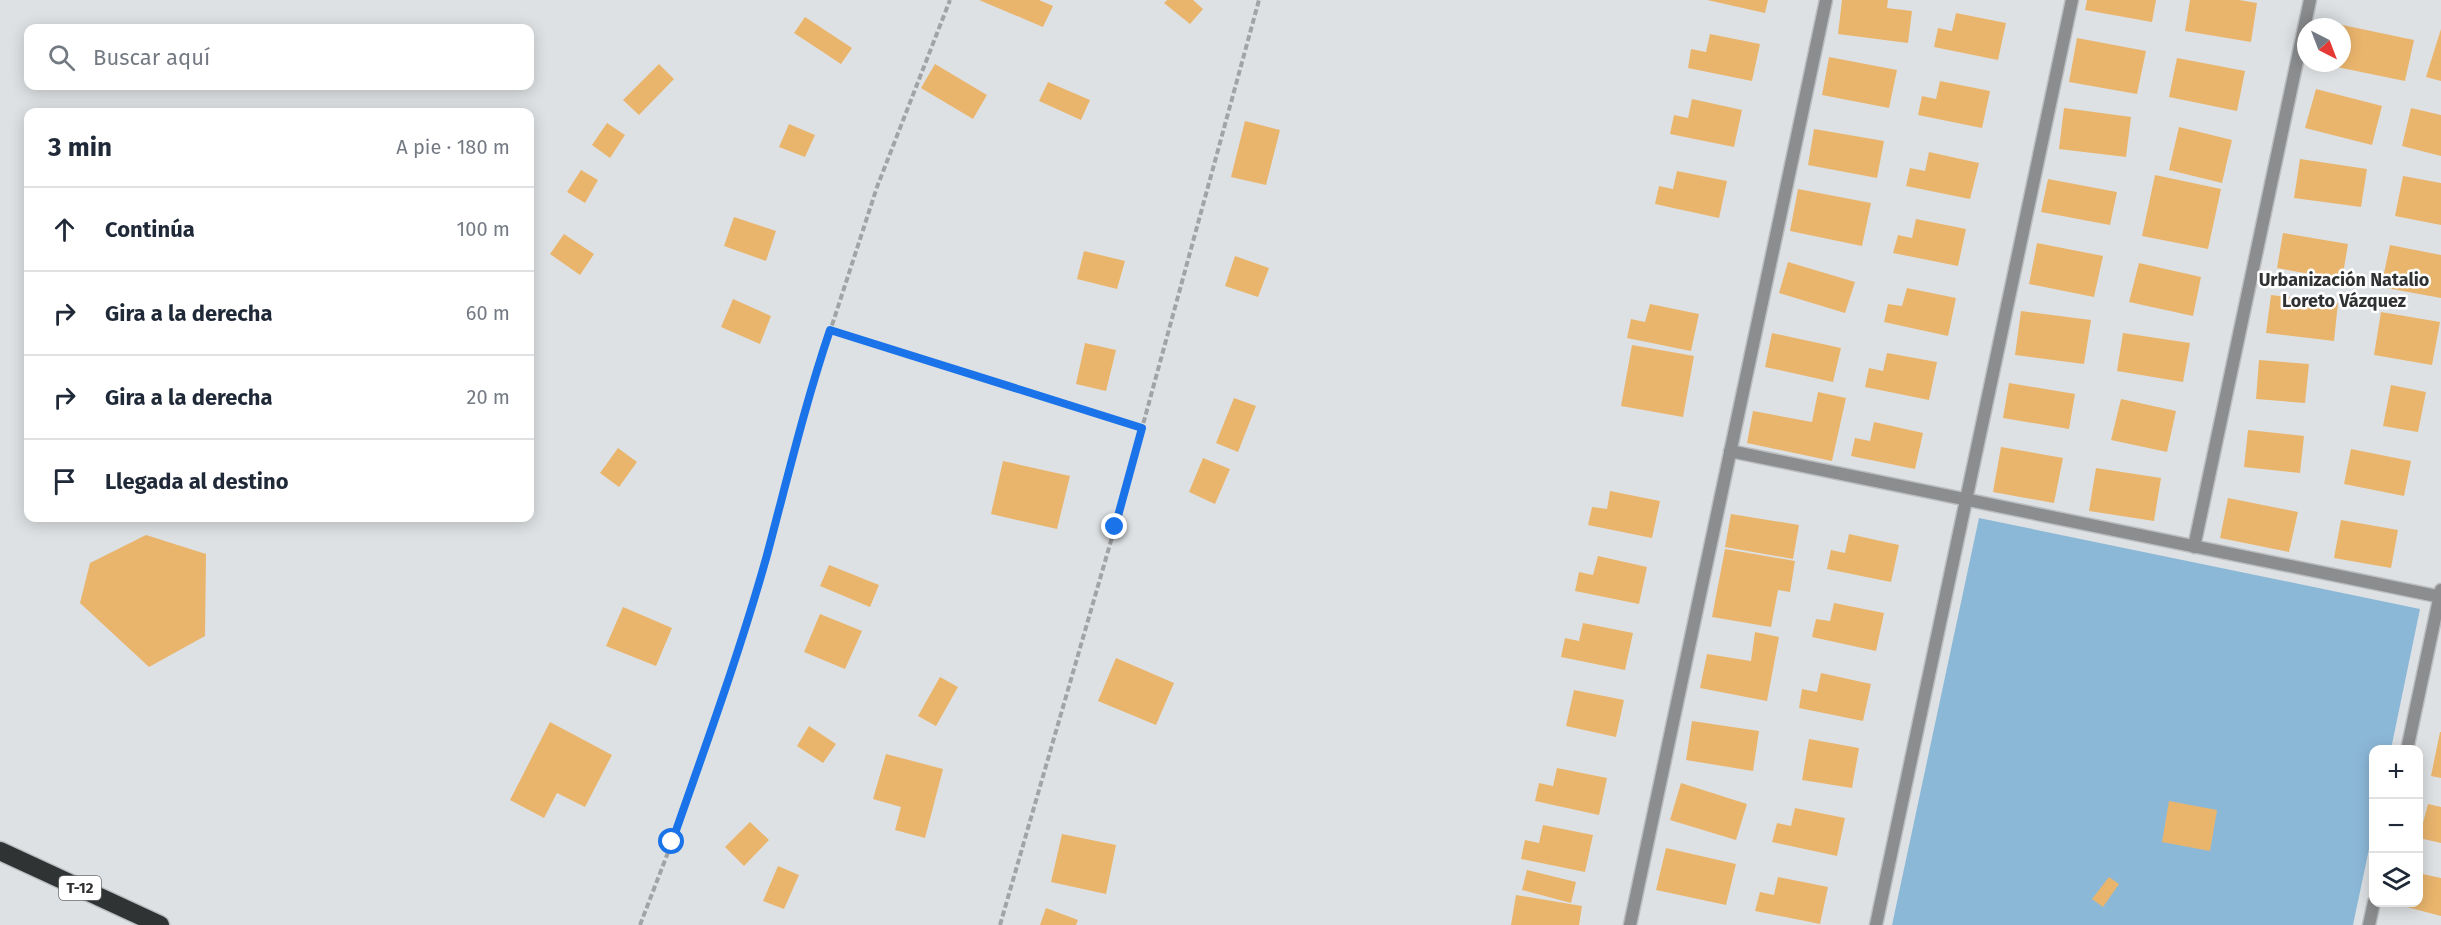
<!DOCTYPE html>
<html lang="es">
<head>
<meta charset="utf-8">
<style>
	:root { --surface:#fff; --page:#f6f6f7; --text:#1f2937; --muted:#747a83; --line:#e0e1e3 }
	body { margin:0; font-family:"Fira Sans",sans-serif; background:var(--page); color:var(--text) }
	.controls { position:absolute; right:18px; bottom:18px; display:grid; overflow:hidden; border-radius:12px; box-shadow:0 3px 15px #0003 }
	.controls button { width:54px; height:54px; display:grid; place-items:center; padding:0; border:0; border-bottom:2px solid var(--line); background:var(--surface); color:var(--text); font:30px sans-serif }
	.compass { position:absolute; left:2297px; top:18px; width:54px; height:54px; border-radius:50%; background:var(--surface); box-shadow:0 3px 15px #0003; rotate:138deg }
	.stop { position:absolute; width:18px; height:18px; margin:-14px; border:4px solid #1a73e8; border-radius:50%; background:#fff }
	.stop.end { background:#1a73e8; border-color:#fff; box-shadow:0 2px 6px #0008 }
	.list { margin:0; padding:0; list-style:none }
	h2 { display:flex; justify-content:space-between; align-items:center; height:78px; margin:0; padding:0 24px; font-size:26px }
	h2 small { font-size:20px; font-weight:400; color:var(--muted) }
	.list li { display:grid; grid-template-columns:39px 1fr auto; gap:18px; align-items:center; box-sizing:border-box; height:84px; padding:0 24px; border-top:2px solid var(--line) }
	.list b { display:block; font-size:22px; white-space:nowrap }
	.list em { font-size:20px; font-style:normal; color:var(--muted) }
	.icon { flex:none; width:33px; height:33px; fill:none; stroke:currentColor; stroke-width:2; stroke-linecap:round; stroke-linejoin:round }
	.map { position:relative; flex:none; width:2441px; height:925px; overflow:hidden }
	.search { position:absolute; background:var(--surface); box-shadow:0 3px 15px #0003; left:24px; top:24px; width:510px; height:66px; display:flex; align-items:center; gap:15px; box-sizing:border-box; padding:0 21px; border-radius:12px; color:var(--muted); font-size:22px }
	.panel { position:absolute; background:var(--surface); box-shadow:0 3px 15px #0003; left:24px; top:108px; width:510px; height:414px; border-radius:12px }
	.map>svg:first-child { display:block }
	.green { fill:#8cb8d8 }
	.building { fill:#e9b56d }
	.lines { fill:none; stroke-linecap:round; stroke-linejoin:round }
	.street-casing { stroke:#bbbec0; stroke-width:15 }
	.highway-casing { stroke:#bbbec0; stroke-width:21 }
	.path { stroke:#a1a3a4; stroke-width:4; stroke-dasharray:6 3; stroke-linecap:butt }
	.street { stroke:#8c8d8e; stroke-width:12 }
	.highway { stroke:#303334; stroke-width:18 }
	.route { stroke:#1a73e8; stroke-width:8 }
	.labels { text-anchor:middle; stroke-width:5; stroke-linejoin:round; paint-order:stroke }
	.shield { fill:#fff; stroke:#6e6f70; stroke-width:1.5 }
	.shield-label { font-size:15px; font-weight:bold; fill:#303132 }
	.neighbourhood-label { font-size:18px; font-weight:bold; fill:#303132; stroke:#fff }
</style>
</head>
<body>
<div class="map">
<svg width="2441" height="925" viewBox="0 0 2441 925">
	<rect width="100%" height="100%" fill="#dee1e3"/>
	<path class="green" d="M1979 518 2420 609 2391 749 2374 750 2373 830 2353 925H1892Z"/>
	<path class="building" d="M979 0H1039L1053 6 1043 27Z
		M1167 0H1193L1203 9 1190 24 1164 3Z
		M1707 0H1768L1765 13Z
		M1842 0H1888L1887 8 1912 11 1908 43 1838 34Z
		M2087 0H2156L2152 22 2085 10Z
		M2190 0H2239L2257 3 2251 42 2185 31Z
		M1956 13 2006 23 1998 60 1934 47 1938 28 1952 31Z
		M805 17 852 48 841 64 794 33Z
		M2328 22 2414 40 2405 81 2322 64 2342 63V27H2327Z
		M2441 29V81L2426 77Z
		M1710 34 1760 44 1752 81 1688 68 1691 49 1706 52Z
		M2077 38 2146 51 2137 94 2069 82Z
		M1829 57 1897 70 1889 108 1822 95Z
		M2177 58 2245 71 2237 111 2169 97Z
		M659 64 674 79 639 115 623 100Z
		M935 64 987 95 973 119 921 88Z
		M1940 81 1990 91 1982 128 1918 115 1922 96 1936 99Z
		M1048 82 1090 100 1081 120 1039 101Z
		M2316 89 2382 106 2372 145 2305 128Z
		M1692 99 1742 110 1734 147 1670 134 1674 115 1688 118Z
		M2064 108 2131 117 2126 157 2059 149Z
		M2411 108 2441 115V156L2402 146Z
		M1245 121 1280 130 1266 185 1231 177Z
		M607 123 625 135 610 158 592 145Z
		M789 124 815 135 805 157 779 147Z
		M2179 127 2232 140 2222 183 2169 170Z
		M1814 129 1884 141 1877 178 1808 165Z
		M1929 152 1979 163 1970 199 1906 186 1910 168 1925 171Z
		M2300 159 2367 169 2361 207 2294 198Z
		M581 170 598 180 585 203 567 192Z
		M1677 171 1727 181 1719 218 1655 204 1659 186 1673 189Z
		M2155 175 2221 189 2208 249 2142 236Z
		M2403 176 2441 183V225L2395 216Z
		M2048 179 2117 192 2110 225 2041 212Z
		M1798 189 1871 203 1862 246 1790 231Z
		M734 217 776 231 766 261 724 246Z
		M1916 219 1966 229 1958 266 1893 253 1898 235 1912 238Z
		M2283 233 2348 244 2342 280 2277 268Z
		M564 234 594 254 580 275 550 254Z
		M2037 243 2103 256 2094 297 2029 284Z
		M2390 245 2441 255V298L2381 287Z
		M1084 251 1125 261 1117 289 1077 279Z
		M1235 256 1269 268 1258 297 1225 286Z
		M1788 262 1855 282 1845 313 1779 293Z
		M2139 263 2201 277 2193 316 2129 302Z
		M1907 288 1956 298 1948 336 1884 322 1888 304 1902 306Z
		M2271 295 2338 303 2334 341 2266 333Z
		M733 299 771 316 760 344 721 327Z
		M1650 304 1699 314 1691 351 1627 338 1631 319 1645 322Z
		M2021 311 2091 320 2084 364 2015 355Z
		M2381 312 2440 322 2432 365 2374 355Z
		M1772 333 1841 348 1833 382 1765 367Z
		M2123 333 2190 343 2183 382 2117 371Z
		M1085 343 1116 350 1106 391 1076 384Z
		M1632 345 1694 356 1683 417 1621 406Z
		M1887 353 1937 362 1929 400 1865 387 1869 368 1883 371Z
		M2259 360 2309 364 2305 403 2256 399Z
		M2009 383 2075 394 2069 429 2003 418Z
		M2391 385 2426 392 2418 432 2383 426Z
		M1818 392 1846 398 1832 461 1747 443 1753 411 1812 422Z
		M1234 398 1256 406 1238 452 1216 443Z
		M2121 399 2176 411 2167 452 2111 440Z
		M1874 422 1923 433 1915 469 1851 456 1855 438 1870 441Z
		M2248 430 2304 436 2300 473 2244 467Z
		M2001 447 2063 458 2054 503 1993 492Z
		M618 448 637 462 619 487 600 473Z
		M2351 449 2411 461 2404 496 2344 484Z
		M1203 458 1230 469 1215 504 1189 492Z
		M1003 461 1070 476 1057 529 991 514Z
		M2096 468 2161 478 2154 521 2089 511Z
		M1610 491 1660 501 1652 538 1588 525 1592 507 1607 509Z
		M2228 498 2298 512 2289 552 2220 538Z
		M1731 514 1799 525 1793 559 1725 547Z
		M2341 520 2398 530 2391 568 2334 558Z
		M1849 534 1899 545 1891 582 1827 569 1831 550 1845 553Z
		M146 535 206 554 205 636 149 667 80 603 90 563Z
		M1725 549 1795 561 1790 592 1778 590 1771 627 1712 617Z
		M1598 556 1647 567 1639 604 1575 591 1579 572 1593 575Z
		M829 565 879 585 870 607 820 586Z
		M1834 603 1884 613 1876 651 1812 637 1816 619 1830 621Z
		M623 607 672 628 656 666 606 646Z
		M820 614 862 631 845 669 804 652Z
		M1583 623 1633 633 1625 670 1561 657 1565 638 1579 641Z
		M1755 632 1779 637 1767 701 1700 688 1707 654 1751 661Z
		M1116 658 1174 683 1156 725 1098 701Z
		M1821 673 1871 684 1863 721 1799 708 1802 689 1817 692Z
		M940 677 958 687 936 726 918 716Z
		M1574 690 1624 700 1616 737 1566 726Z
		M1692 721 1759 731 1753 771 1686 760Z
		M550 722 612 755 585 807 557 793 544 818 510 800Z
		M809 726 836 744 823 763 797 746Z
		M2440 732H2441V778L2431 776Z
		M1809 739 1859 748 1852 788 1802 780Z
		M886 754 943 769 925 838 895 830 901 807 873 799Z
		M1557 768 1607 778 1599 815 1535 801 1539 783 1553 786Z
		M1681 783 1747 804 1736 840 1670 820Z
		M2169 801 2217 810 2210 851 2162 842Z
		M2428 804 2441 807V843L2419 838Z
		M1795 808 1845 818 1837 856 1772 842 1777 823 1791 826Z
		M750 822 769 840 744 866 725 847Z
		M1543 825 1593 835 1585 872 1521 859 1525 840 1539 843Z
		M1062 834 1116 845 1106 894 1051 882Z
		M1666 848 1736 864 1726 905 1656 890Z
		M778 866 799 875 784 909 763 901Z
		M1527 870 1576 882 1571 903 1522 890Z
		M2418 873 2441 878V916L2403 906 2404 902H2418Z
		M1778 877 1828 887 1820 924 1755 911 1760 892 1774 895Z
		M2109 877 2119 884 2103 907 2092 899Z
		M1516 895 1582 906 1579 925H1511Z
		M1046 908 1078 920 1076 925H1040Z"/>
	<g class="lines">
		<defs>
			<path id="street" d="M1730 451 2441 597
				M2194 547 2310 0
				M2407 750 2441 590
				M1630 925 1826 0
				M1876 925 2072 0
				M2369 925 2374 902"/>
			<path id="highway" d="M0 851 160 925"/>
		</defs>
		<use href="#street" class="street-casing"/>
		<use href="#highway" class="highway-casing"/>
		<path class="path" d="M830 330 1142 428
			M640 925 672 842 724 692 766 556 795 444 821 359 877 187 950 0
			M1000 925 1115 527 1259 0"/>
		<use href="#street" class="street"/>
		<use href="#highway" class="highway"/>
	</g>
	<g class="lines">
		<path class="route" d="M672 842C705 747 740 652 767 555 787 480 805 404 830 330L1142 428 1115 527"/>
	</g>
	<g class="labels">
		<rect class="shield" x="59" y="876" width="42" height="24" rx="4.5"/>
		<g class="shield-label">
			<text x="80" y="893">T-12</text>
		</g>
		<g class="neighbourhood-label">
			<text x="2344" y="286">Urbanización Natalio<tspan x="2344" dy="21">Loreto Vázquez</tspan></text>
		</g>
	</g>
</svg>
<div class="controls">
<button>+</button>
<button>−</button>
<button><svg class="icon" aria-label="layers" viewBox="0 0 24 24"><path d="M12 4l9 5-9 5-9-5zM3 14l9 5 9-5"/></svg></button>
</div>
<svg class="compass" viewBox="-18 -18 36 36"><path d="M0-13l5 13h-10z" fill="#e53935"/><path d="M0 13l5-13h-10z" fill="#747a83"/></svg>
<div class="stop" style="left:672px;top:842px"></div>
<div class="stop end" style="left:1115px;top:527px"></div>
<div class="search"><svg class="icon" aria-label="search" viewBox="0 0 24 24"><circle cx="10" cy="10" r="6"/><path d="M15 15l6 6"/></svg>Buscar aquí</div>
<section class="panel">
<h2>3 min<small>A pie · 180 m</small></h2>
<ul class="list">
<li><svg class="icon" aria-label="ahead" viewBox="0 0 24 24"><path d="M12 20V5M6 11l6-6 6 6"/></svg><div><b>Continúa</b></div><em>100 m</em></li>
<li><svg class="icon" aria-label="right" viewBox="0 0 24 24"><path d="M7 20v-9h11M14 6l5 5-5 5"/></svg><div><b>Gira a la derecha</b></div><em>60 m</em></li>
<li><svg class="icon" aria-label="right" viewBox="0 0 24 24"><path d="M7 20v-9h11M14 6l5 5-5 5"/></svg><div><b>Gira a la derecha</b></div><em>20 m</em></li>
<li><svg class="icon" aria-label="arrive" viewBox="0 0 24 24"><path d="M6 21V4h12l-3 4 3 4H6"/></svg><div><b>Llegada al destino</b></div></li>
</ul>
</section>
</div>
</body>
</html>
